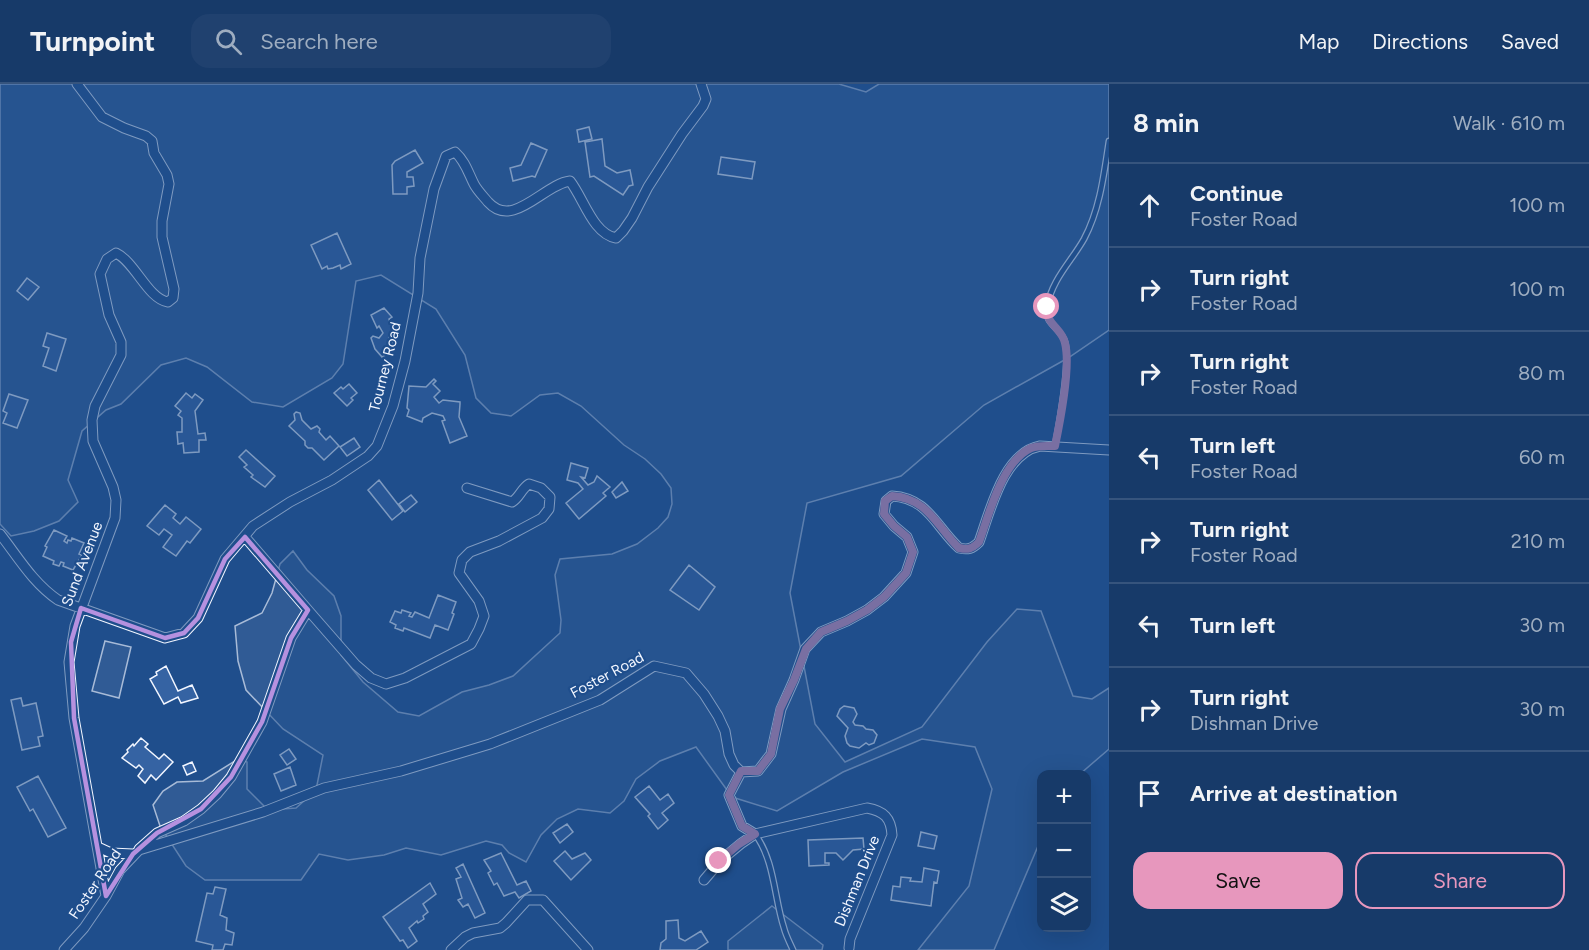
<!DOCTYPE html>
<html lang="en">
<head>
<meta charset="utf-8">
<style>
	:root { --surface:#173a69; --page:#20416f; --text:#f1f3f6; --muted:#9eadc0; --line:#36547d; --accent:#e797bd }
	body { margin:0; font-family:Figtree,sans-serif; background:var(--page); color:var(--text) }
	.controls { position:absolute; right:18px; bottom:18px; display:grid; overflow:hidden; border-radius:12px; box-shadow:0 6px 24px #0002 }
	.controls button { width:54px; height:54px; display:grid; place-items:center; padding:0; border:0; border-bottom:2px solid var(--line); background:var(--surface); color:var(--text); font:30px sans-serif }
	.stop { position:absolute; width:18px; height:18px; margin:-14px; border:4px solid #e797bd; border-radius:50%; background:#fff }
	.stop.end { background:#e797bd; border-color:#fff; box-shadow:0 2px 6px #0008 }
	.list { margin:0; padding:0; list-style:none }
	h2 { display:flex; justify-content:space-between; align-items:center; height:78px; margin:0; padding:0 24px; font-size:26px }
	h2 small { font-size:20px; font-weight:400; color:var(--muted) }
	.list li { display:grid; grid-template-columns:39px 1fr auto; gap:18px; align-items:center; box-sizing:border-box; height:84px; padding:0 24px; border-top:2px solid var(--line) }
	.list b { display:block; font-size:22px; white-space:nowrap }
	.list p { margin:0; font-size:20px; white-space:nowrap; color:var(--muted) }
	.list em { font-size:20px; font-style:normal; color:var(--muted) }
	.actions { display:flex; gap:12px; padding:18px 24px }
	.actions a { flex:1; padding:14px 0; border:2px solid var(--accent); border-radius:18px; text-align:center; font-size:21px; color:var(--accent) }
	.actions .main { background:var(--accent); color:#111 }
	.icon { flex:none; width:33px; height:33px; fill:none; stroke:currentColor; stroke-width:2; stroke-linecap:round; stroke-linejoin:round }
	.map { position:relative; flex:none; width:1109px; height:866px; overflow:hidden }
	header { display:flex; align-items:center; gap:36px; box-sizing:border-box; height:84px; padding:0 30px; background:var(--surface); border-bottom:2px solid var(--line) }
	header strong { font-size:28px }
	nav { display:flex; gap:33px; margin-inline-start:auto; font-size:21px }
	.search { width:420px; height:54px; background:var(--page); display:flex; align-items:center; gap:15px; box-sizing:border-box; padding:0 21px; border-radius:18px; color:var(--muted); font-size:22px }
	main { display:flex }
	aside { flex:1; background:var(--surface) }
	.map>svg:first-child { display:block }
	.built { fill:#305b95; stroke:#a8bbd7; stroke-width:1.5 }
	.building { fill:#3563a3; stroke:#f2f6ff; stroke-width:1.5 }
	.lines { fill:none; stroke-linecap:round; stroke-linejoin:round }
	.lane-casing { stroke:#f2f6ff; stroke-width:7 }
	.street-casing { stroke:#f2f6ff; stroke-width:11 }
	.lane { stroke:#1f4e8c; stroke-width:4.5 }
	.street { stroke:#1f4e8c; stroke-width:9 }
	.route { stroke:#e797bd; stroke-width:8 }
	.marked { fill:none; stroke:#b691df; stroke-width:4.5; stroke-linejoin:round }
	.labels { text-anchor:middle; stroke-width:4.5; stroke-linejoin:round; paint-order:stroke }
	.street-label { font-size:15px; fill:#f2f6ff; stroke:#1f4e8c }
</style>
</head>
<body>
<header>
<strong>Turnpoint</strong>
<div class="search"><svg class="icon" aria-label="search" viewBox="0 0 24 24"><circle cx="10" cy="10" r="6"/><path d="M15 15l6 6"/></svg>Search here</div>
<nav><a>Map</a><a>Directions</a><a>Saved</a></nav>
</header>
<main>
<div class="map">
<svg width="1109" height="866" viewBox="0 0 1109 866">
	<rect width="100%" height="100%" fill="#1f4e8c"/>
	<path class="built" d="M0 0H839L866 8 879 0H1109V246L1068 274 984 321 901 392 807 419 790 509 815 640 845 678 922 643 987 558 1017 525 1041 527 1073 612 1092 615 1109 604V665L1080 690H1042L1041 755 994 866H918L969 802 992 705 975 663 922 655 843 688 777 727 732 713 696 663 660 677 636 695 624 717 610 729 578 725 557 735 541 751 526 778 509 769 502 761 486 757 441 771 406 764 384 771 348 776 319 770 301 796H205L186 782 160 742 153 721 163 707 177 698 203 697 238 675 247 678V705L268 726 296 724 316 706 323 671 283 645 246 606 238 577 235 542 262 529 272 509 280 480 293 467 307 486 334 512 341 532V571L363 598 398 628 419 632 462 608 489 601 513 592 560 549 561 536 555 491 560 475 612 470 637 460 658 444 668 433 672 420 671 404 661 390 645 375 624 361 581 322 558 309 540 311 511 332 491 329 476 314 465 271 436 225 381 191 356 197 343 280 332 294 283 323 252 318 207 283 186 274 161 281 121 320 106 326 82 347 68 396 78 418 59 437 34 447 11 452 0 440Z
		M105 557 131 563 119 614 92 607Z
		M772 822 823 861 822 866H728V857Z"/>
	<path class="building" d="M589 43 592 55 579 58 577 46Z
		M602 55 605 82 617 89 630 86 633 101 629 102 623 111 594 92 590 93 585 58Z
		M531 59 547 66 535 93 532 92 513 97 510 84 521 81Z
		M415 66 423 79 407 88V93H413L414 102 407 103V110H393L392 81 395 77Z
		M721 73 755 78 752 95 718 90Z
		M337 149 351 180 341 185 340 181 333 184 328 185 327 182 322 185 311 161Z
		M27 194 39 203 28 216 17 207Z
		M384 224 392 233 389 235 392 246 389 254 392 255 393 267 382 273 375 265 371 254 373 252 379 254 383 249 379 242 377 244 371 231Z
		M47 249 66 255 56 287 43 282 49 264 43 262Z
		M434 295 436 297 433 300 440 307 434 313 439 319 443 316 460 318V320L459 333 467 352 450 359 442 337 445 336 443 332 432 329 423 334 422 338 407 332 409 326 407 324 409 302 426 303Z
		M349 300 357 309 351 314 353 316 347 322 334 309 341 303 343 305Z
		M186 309 192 314 195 310 203 316 195 327 198 350 205 349 206 356H199V368L184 369 183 359 178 360 177 348H182V334L178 331 181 327 175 322Z
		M9 310 28 316 17 344 3 339 7 329 3 327Z
		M296 328 300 329 302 336 311 345 317 342 320 345 319 348 326 356 330 352 339 362 324 376 312 364H308L305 361V357L289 342 295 336 294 330Z
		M354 354 360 363 347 372 340 363Z
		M246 366 275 392 265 403 251 393 253 391 244 383 247 381 239 373Z
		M571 379 588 384 585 394 581 393 588 401 594 398 597 392 610 403 603 409 606 412 579 435 566 419 583 405 578 399 567 396Z
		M379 396 403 427 392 436 368 406Z
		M622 398 628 407 616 414 612 408Z
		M411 411 417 418 405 428 399 420Z
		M165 421 176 430 173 434 180 440 186 433 201 445 190 459 187 457 176 472 163 463 172 451 164 445 159 451 147 442Z
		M54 446 67 452 64 457 67 459 68 456 71 457 72 454 84 459 79 470 82 471 73 486 63 482 64 479 61 478 59 482 53 480 54 477 43 472 47 463 45 462Z
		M689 481 715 503 699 526 670 506Z
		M438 511 456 518 452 529 454 530 448 546 435 541 430 554 404 544 403 547 395 544 396 541 390 538 395 527 401 529 402 526 411 529 409 532 412 533 415 528 429 534Z
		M166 582 178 607 192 601 198 614 181 619 178 613 164 620 150 595 157 591 156 588Z
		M21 614 23 622 36 619 43 652 38 653 40 662 22 666 11 616Z
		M844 622 854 624 857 630 853 638 855 641 863 642 866 645 873 646 877 651 874 659 869 661 866 659 859 664 850 662 847 659 845 652 848 644 837 632 840 625Z
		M141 654 148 660 145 663 159 675 164 670 173 678 156 696 151 691 145 699 138 692 143 685 139 681 136 684 122 674 128 668 127 666 133 660 134 662Z
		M289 665 296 675 287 681 280 671Z
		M192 678 196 687 187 691 183 682Z
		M290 683 296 701 281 707 274 690Z
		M38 692 66 744 48 753 33 725 30 727 17 703Z
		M649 702 660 716 668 710 674 719 662 729 668 736 658 745 648 732 650 730 635 713Z
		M567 740 573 748 560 759 553 749Z
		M921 748 937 752 934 765 918 762Z
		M863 754 864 765 853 766 843 776 836 769H825V779H829V781L809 782 808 756Z
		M565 767 572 775 585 769 591 776 571 796 554 777Z
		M501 769 517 801 526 797 531 807 519 814 515 808 504 812 497 799 494 801 488 789 491 787 484 776Z
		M463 780 485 829 475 834 468 820 463 823 458 816 462 814 456 795 461 793 456 784Z
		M924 784 939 787 937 799 934 798 931 822 891 816 893 802 900 803 901 793 911 794 910 797 922 798Z
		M430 799 436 810 423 820 428 828 423 832 424 835 418 839 417 837 409 844 417 857 408 864 403 856 400 857 383 833Z
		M215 803 226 805 220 831 227 834 226 846 234 849 232 861 225 860 223 866H212L213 861 196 857 207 809 213 810Z
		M678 836 679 854 685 857 701 847 708 858 696 866H660L661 859 666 855V837Z"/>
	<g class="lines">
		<defs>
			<path id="lane" d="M1055 362C1059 340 1071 278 1065 258 1061 244 1043 239 1047 223 1052 195 1071 178 1084 155 1100 125 1104 90 1109 57
				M755 750C775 777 774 814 784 844 786 852 790 859 793 866"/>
			<path id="street" d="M77 0 102 33 124 44 146 52 152 57 154 69 167 91 169 100 162 137V153L174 205 173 214 168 218C148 215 135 178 116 169L107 175 100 190 109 231 121 258V271L95 322 92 336 93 357 113 403 116 416 115 434 75 542 69 578 74 634 106 812
				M0 450C18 473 33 499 58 516L165 554 184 549 198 534 225 475 253 442 290 418 332 396 368 372 377 362 393 322 405 277 418 209 420 174 434 105 446 72 455 68C465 77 468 88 474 100 477 106 483 112 488 118 513 146 544 100 570 97 584 115 593 150 616 154L623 147 632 134 648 103 682 50 703 22 706 15 701 0
				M308 526 356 581 371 594 386 600 405 594 471 560 479 545 484 532 479 517 459 489 462 476 470 468 499 457 542 434 549 425 550 413 541 404 529 400C521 405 520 413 512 418L467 404
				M741 688 729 711 742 742 755 750
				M98 763 111 769 133 770
				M139 765 157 749 184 737 201 725 217 710 231 693 262 638 291 554 308 526 245 453
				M704 796C719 777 734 763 755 750L867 724C884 727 891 734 892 751L850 855 849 864
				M64 866 84 844 106 812 120 786 139 766 263 728 324 704 401 687 490 660 600 616 654 582 686 589 704 610 718 632 725 647 729 670 734 681 741 688 758 687 771 670 781 625 794 596 805 565 821 548 847 537 867 526 884 513 906 489 913 468 907 453 894 442 884 430 886 417 892 412C928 414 936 443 959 464 968 466 972 465 979 458 990 428 1003 369 1040 362L1109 366
				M451 866 465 853 473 849 500 844 506 839 527 816H543L588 866"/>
		</defs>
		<use href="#lane" class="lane-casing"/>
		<use href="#street" class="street-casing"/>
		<use href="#lane" class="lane"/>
		<use href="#street" class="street"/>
	</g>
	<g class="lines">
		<path class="route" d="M719 777 739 760 755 750 742 742 729 711 741 687H758L771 670 780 625 794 596 806 565 821 548 847 537 867 526 884 513 906 489 913 468 907 453 894 442 884 430 885 417 892 412C928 414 937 443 959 464 968 466 972 465 979 458 989 431 1002 377 1031 364 1038 361 1047 362 1055 362 1060 338 1071 282 1065 259 1062 244 1045 240 1047 223"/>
	</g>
	<path d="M0 0H1109V866H0ZM245 453 308 526 291 554 262 638 231 693 201 725 157 749 133 770 106 812 74 634 71 558 81 524 165 554 184 549 198 534 225 475Z" fill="#1f4e8c" fill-opacity=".55" fill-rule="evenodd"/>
	<path class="marked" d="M245 453 308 526 291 554 262 638 231 693 201 725 157 749 133 770 106 812 74 634 71 558 81 524 165 554 184 549 198 534 225 475Z"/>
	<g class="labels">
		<g class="street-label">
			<text transform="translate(385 283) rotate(-76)" y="5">Tourney Road</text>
			<text transform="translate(82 480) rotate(-69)" y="5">Sund Avenue</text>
			<text transform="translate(607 591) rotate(-28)" y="5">Foster Road</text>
			<text transform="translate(857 797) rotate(-68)" y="5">Dishman Drive</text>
			<text transform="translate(95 800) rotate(-56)" y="5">Foster Road</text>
		</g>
	</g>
</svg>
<div class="controls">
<button>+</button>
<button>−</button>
<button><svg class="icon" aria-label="layers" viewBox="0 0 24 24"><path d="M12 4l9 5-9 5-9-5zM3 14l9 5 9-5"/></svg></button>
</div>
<div class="stop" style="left:1047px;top:223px"></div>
<div class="stop end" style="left:719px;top:777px"></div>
</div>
<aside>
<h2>8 min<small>Walk · 610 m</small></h2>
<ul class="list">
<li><svg class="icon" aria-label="ahead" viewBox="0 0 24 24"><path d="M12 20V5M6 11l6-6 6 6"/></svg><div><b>Continue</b><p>Foster Road</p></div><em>100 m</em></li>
<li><svg class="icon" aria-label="right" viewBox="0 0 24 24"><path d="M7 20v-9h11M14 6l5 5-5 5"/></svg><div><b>Turn right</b><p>Foster Road</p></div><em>100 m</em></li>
<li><svg class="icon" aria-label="right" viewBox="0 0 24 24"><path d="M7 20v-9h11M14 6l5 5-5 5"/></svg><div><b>Turn right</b><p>Foster Road</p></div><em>80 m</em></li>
<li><svg class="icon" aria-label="left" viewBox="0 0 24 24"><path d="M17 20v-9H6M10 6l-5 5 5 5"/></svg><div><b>Turn left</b><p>Foster Road</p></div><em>60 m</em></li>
<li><svg class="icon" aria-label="right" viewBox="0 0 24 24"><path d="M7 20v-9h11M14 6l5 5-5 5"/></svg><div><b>Turn right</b><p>Foster Road</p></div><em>210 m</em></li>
<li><svg class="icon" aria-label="left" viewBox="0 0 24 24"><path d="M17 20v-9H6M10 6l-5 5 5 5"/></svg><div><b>Turn left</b></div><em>30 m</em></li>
<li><svg class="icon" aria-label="right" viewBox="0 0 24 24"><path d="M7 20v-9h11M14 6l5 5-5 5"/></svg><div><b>Turn right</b><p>Dishman Drive</p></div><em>30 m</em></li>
<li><svg class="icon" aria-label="arrive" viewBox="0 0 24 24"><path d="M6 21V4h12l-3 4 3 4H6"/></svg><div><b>Arrive at destination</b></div></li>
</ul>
<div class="actions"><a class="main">Save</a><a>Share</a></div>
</aside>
</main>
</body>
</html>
